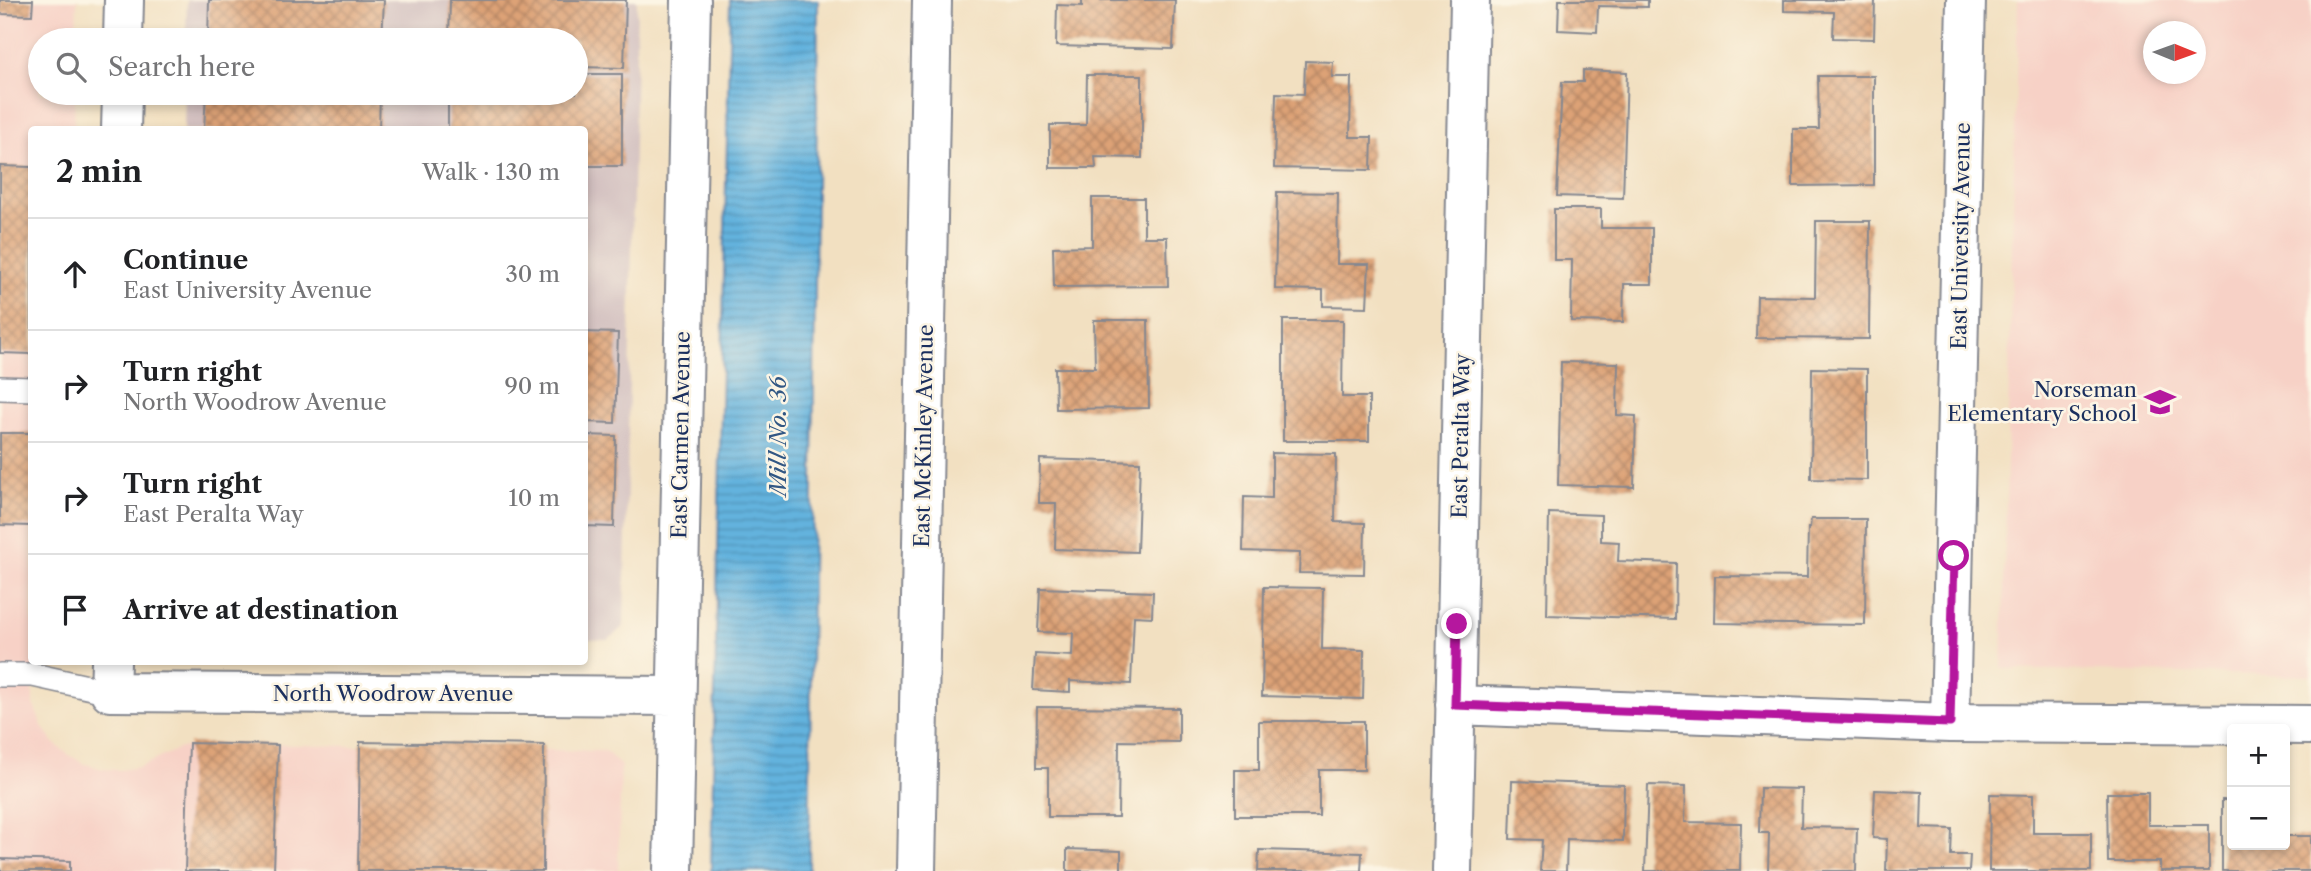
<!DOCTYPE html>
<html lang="en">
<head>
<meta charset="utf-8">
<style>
	:root { --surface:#fff; --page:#f2f2f2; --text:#202124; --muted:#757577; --line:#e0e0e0 }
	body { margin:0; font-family:"Libre Caslon Text",serif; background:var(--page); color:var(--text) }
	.controls { position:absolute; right:21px; bottom:21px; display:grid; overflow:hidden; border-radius:7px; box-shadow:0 4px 10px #0003 }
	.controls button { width:63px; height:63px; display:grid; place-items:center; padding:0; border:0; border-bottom:2px solid var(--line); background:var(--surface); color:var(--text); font:35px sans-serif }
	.compass { position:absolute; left:2143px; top:21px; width:63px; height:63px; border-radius:50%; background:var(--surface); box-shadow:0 4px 10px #0003; rotate:91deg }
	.stop { position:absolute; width:21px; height:21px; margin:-16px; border:5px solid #b5179e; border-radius:50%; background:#fff }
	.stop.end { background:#b5179e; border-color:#fff; box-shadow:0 2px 7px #0008 }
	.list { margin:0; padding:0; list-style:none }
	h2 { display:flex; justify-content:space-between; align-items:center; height:91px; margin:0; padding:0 28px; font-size:30px }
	h2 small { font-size:23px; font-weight:400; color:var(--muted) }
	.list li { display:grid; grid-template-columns:46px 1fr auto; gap:21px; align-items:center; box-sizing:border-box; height:112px; padding:0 28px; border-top:2px solid var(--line) }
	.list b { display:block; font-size:26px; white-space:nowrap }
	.list p { margin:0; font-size:23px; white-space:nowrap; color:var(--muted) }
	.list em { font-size:23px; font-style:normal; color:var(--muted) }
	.icon { flex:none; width:38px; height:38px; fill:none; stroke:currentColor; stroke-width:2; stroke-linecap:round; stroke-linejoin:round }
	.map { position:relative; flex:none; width:2311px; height:871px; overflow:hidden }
	.search { position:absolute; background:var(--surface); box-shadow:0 4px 10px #0003; left:28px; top:28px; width:560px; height:77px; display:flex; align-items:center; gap:18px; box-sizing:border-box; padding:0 24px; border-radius:38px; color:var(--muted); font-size:26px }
	.panel { position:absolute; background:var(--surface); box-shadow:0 4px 10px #0003; left:28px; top:126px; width:560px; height:539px; border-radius:7px }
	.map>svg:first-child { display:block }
	.built { fill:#f7d1c6; fill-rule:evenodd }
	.industrial { fill:#d2bfbf }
	.water { fill:url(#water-rules); stroke:#3f719e; stroke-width:2 }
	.building { fill:url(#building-cross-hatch) }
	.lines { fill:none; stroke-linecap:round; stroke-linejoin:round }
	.lane-casing { stroke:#868890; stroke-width:26 }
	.street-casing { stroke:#868890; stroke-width:42 }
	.primary-casing { stroke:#868890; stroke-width:42 }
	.lane { stroke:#fff; stroke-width:23 }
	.street { stroke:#fff; stroke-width:38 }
	.primary { stroke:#fff; stroke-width:38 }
	.route { stroke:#b5179e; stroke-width:9 }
	.labels { text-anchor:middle; stroke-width:5; stroke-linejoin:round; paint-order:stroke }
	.street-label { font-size:21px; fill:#1b2f5e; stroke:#fcf5e5 }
	.poi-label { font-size:21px; fill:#1b2f5e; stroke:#fcf5e5; text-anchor:end }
	.water-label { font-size:23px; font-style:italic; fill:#315784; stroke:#fcf5e5 }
</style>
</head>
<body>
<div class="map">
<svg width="2311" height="871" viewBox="0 0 2311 871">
	<defs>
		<pattern id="water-rules" width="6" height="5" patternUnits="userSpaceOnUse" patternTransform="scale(1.75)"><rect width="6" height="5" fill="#63b3de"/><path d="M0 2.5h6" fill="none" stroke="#5192b7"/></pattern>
		<pattern id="building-cross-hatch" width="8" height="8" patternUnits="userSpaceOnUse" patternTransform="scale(1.75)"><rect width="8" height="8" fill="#dda276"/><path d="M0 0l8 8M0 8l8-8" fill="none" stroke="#b28464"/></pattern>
	</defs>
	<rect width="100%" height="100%" fill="#fcf5e5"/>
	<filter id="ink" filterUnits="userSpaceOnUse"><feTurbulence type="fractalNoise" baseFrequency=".0143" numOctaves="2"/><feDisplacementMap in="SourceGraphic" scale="14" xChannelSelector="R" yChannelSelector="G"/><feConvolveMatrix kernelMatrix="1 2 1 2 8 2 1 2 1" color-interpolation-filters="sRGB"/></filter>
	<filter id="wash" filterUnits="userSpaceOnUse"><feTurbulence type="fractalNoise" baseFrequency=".00686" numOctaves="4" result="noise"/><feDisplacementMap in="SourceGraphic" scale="28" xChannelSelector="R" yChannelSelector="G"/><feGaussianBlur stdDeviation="1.57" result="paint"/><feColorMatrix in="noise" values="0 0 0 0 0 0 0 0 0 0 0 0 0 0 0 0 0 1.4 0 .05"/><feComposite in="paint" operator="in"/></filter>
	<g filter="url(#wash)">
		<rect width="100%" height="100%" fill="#f2e0c1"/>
		<path class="built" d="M0 0H77L76 40H40V93H75L74 129 32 130V662H35L31 680 34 706 43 728 55 744 69 755 85 764 103 769 120 770 140 767 178 749 199 743 606 751 621 766 618 871H0Z
			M2018 0H2311V676L2002 669ZM2154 32H2196V74H2154Z"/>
		<path class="industrial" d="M187 0H637L624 626 608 640 584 639V130H184L185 93H576V40H186Z"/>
		<path class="water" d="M730 0H818L809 871H711Z"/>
		<g id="blocks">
			<path class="building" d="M0 0H33L32 15 0 14Z
				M209 0H384L382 40H208Z
				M450 0H626L624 68 576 67V40H449Z
				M1082 0H1175L1173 49 1056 46 1057 5 1082 6Z
				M1559 0H1648V7L1598 6 1597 32 1558 30Z
				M1784 0H1875L1874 39 1833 38 1834 12 1784 11Z
				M1305 61 1333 62 1332 77H1351L1350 137H1372L1371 170 1274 168 1276 93 1304 94Z
				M1583 70 1627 72 1623 198 1557 196 1562 82H1583Z
				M576 74H622V166H584V130H448V93H576Z
				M1087 75H1142V158L1095 157 1096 168H1050V125H1086Z
				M1818 76H1874V185L1793 186V129H1819Z
				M206 93H380L379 130H204Z
				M0 166 32 167V354L0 353Z
				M1277 192 1338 193 1337 264H1369L1367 307 1323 306V290L1275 289Z
				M1092 198H1144V237H1167L1168 286 1054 287 1053 247 1092 246Z
				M1554 209H1601V228H1652V284H1624L1623 322 1571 321 1572 260H1554Z
				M1816 221H1870L1869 339 1756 338 1757 296 1815 297Z
				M1094 320H1148L1149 408 1056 409 1055 368H1095Z
				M1283 320H1343L1342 397H1369V441H1283Z
				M584 332 618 333 615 423 584 422Z
				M1561 362 1618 363 1617 415 1636 416 1634 487 1558 485Z
				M1812 368 1867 369V480L1811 479Z
				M0 433H32V526L0 525Z
				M584 435 616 436 614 527 584 526Z
				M1272 453 1336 454 1335 522 1365 523 1364 574 1299 573 1300 553 1243 551 1244 497 1272 498Z
				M1040 459 1140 462 1137 552 1055 549 1056 503H1039Z
				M1549 513 1601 515V541L1619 542 1618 561 1676 563 1675 619 1547 615Z
				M1811 519H1866L1865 625 1714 623 1715 576 1807 577 1808 527H1810Z
				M1264 587 1323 588 1322 649 1364 650 1363 699 1262 696Z
				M1040 588 1153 592 1152 617 1134 616 1131 684 1070 681V692L1033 690 1035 654 1072 656 1073 633 1038 632Z
				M1037 707 1179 708V742L1119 741 1118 817H1048V768H1036Z
				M1259 721H1364V770H1319V816H1235V770H1259Z
				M360 742 544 745 543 871H358Z
				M189 743 278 745 274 871H185Z
				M1512 781 1624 785 1623 841 1567 839 1566 871H1540L1542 840 1510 839Z
				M1648 785 1686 786 1685 822 1741 823 1740 871H1645Z
				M1760 788 1802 789 1801 827 1857 828 1856 871H1768L1769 833H1759Z
				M1875 790 1922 792 1921 828 1952 829 1951 855H1970L1969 871H1886L1887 839 1873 838Z
				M2107 793H2148V825H2209V871H2160V862H2108Z
				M1990 794 2033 795V833H2091V871H1989Z
				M2222 800H2232V845H2285V836H2311V871H2222Z
				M1067 849 1121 851V871H1067Z
				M1259 850 1362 853 1361 871H1258Z
				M0 859 70 861V871H0Z"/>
		</g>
	</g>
	<g filter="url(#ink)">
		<use href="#blocks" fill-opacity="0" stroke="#868890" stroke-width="2"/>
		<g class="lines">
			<defs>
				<path id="lane" d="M0 388 32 389
					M0 675H33L110 692"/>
				<path id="street" d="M123 40 124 0
					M121 130 122 93
					M111 662 110 692 675 696
					M1455 705 1950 723 2311 725
					M1950 723 1966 0
					M673 871 691 0
					M1452 871 1470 0"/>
				<path id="primary" d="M916 871 932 0"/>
			</defs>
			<use href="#lane" class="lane-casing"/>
			<use href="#street" class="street-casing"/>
			<use href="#primary" class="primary-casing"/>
			<use href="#lane" class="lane"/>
			<use href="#street" class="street"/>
			<use href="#primary" class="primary"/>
		</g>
	</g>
	<g class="lines" filter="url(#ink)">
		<path class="route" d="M1457 624 1455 705 1950 723 1954 556"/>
	</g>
	<defs>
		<symbol id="school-bare" viewBox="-9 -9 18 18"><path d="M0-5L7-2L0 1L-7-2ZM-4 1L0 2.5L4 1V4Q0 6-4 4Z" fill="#b5179e" stroke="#fcf5e5" stroke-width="2.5" paint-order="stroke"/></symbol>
	</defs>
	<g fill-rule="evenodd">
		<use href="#school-bare" x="2138" y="380" width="44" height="44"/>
	</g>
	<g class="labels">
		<g class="street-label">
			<text transform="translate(1961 236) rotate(-89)" y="7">East University Avenue</text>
			<text transform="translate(681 435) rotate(-89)" y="7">East Carmen Avenue</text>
			<text transform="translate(924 436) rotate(-89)" y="7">East McKinley Avenue</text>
			<text transform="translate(1461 436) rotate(-89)" y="7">East Peralta Way</text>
			<text x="393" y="701">North Woodrow Avenue</text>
		</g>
		<g class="poi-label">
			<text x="2137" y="397">Norseman<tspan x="2137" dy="24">Elementary School</tspan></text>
		</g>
		<g class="water-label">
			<text transform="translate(778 436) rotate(-90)" y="8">Mill No. 36</text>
		</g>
	</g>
</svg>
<div class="controls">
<button>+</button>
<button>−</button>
</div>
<svg class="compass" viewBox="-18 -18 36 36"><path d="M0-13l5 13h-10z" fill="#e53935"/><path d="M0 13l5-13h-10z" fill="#757577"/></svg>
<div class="stop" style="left:1954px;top:556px"></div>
<div class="stop end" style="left:1457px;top:624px"></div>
<div class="search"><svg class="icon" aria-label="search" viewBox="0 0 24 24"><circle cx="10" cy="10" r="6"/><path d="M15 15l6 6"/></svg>Search here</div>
<section class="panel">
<h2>2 min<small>Walk · 130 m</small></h2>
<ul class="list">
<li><svg class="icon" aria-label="ahead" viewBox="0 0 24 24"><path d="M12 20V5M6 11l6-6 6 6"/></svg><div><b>Continue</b><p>East University Avenue</p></div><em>30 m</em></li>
<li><svg class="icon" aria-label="right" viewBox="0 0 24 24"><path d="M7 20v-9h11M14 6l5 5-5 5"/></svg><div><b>Turn right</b><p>North Woodrow Avenue</p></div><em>90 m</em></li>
<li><svg class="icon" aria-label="right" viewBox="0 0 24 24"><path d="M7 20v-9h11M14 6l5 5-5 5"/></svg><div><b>Turn right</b><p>East Peralta Way</p></div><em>10 m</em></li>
<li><svg class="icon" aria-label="arrive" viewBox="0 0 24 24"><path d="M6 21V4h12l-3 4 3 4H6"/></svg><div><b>Arrive at destination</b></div></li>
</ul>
</section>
</div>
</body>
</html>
